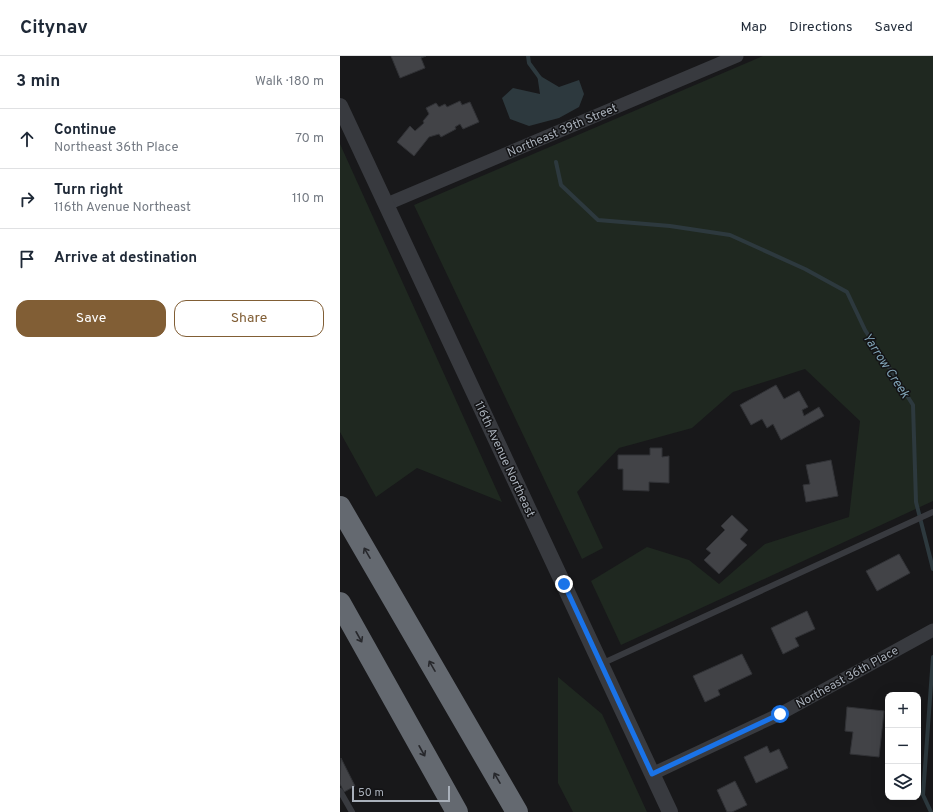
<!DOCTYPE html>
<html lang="en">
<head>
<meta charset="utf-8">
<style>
	:root { --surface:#fff; --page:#f6f6f7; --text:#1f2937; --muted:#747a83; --line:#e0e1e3; --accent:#815e35 }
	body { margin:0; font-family:Overpass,sans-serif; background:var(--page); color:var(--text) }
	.controls { position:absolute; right:12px; bottom:12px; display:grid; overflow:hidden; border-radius:8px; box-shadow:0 4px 16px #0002 }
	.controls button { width:36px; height:36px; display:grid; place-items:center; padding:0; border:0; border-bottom:1px solid var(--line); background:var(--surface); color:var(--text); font:20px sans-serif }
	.scale { position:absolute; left:12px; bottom:10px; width:98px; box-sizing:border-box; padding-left:4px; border:2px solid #a9b0ba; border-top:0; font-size:11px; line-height:14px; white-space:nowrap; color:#a9b0ba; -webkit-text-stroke:3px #131315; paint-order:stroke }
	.stop { position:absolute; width:12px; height:12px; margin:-9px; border:3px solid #1a73e8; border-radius:50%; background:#fff }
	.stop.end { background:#1a73e8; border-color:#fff; box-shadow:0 1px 4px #0008 }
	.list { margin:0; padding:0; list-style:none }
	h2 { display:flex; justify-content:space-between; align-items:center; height:52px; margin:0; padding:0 16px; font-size:17px }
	h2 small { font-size:13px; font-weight:400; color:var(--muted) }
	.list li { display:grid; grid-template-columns:26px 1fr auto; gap:12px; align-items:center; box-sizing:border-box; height:60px; padding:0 16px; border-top:1px solid var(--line) }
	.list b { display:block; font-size:15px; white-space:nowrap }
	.list p { margin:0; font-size:13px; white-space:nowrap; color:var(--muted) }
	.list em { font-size:13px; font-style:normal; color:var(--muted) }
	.actions { display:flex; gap:8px; padding:12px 16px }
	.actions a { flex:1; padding:9px 0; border:1px solid var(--accent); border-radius:12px; text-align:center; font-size:14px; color:var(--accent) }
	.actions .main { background:var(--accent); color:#fff }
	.icon { flex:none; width:22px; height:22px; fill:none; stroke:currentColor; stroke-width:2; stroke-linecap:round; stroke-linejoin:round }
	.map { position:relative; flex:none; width:593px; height:756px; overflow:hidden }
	header { display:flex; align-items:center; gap:24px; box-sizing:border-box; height:56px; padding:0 20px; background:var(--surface); border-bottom:1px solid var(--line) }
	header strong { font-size:19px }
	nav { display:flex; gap:22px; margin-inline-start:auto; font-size:14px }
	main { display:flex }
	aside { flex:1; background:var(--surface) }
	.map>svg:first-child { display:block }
	.green { fill:#1f2820 }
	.water { fill:#2d393e }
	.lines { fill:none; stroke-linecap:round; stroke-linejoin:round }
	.stream { stroke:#2d393e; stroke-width:4 }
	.building { fill:#424347; stroke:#313236 }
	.service { stroke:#383a3f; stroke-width:6 }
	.minor { stroke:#383a3f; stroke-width:13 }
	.tertiary { stroke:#383a3f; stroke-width:16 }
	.motorway { stroke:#646970; stroke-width:22 }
	.oneway { stroke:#27282c }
	.route { stroke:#1a73e8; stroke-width:5 }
	.labels { text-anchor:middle; stroke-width:3; stroke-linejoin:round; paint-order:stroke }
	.street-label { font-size:12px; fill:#a9b0ba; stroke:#131315 }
	.water-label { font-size:13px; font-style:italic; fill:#80a3b6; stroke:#131315 }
</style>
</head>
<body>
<header>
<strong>Citynav</strong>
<nav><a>Map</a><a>Directions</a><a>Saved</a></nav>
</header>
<main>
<aside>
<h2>3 min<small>Walk · 180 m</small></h2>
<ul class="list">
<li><svg class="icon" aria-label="ahead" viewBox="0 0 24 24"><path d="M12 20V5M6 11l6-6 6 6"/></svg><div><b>Continue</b><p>Northeast 36th Place</p></div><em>70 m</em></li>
<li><svg class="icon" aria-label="right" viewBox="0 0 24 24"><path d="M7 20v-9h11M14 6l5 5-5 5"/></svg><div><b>Turn right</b><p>116th Avenue Northeast</p></div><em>110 m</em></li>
<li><svg class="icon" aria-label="arrive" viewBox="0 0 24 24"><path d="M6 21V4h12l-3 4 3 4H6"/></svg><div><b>Arrive at destination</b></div></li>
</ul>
<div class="actions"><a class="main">Save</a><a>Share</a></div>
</aside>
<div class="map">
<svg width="593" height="756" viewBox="0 0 593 756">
	<rect width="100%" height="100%" fill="#18181a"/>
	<path class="green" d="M423 0H593V445L281 589 251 525 307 491 349 504 379 528 425 488 509 461 520 365 465 313 393 336 352 372 279 392 237 436 263 492 242 503 74 149Z
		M0 88 162 446 77 412 36 441 0 376Z
		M218 621 262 658 307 756H233L218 727Z"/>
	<path class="water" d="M197 18 219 31 239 24 244 38 239 51 219 62 189 70 170 63 162 42 173 32 200 38Z"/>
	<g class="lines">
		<path class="stream" d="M188 0 189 7 200 22
			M216 106 221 129 258 164 330 170 390 179 465 213 507 236 525 274 573 349 576 446 593 513
			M591 756 583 739 593 601"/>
	</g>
	<path class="building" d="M51 0H86L81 2 85 12 60 22Z
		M120 45 122 49 130 46 139 66 123 73 120 68 115 71 116 73 101 81 99 78 89 81 74 100 57 86 70 70 75 75 84 67 83 65 89 58 86 52 96 47 99 51 105 48 107 51Z
		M436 329 444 343 459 335 468 351 462 354 464 360 479 351 484 360 441 384 433 368 427 372 422 363 411 369 400 349Z
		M310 392H322V401L329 400V427L309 426V435L283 434V413H278V399H310Z
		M491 404 498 440 466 446 463 429 470 428 466 409Z
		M392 459 408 474 400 483 407 489 379 518 364 504 371 497 366 493 385 474 381 470Z
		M559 498 570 517 537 535 526 515Z
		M467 555 475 573 455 582 459 590 443 598 431 572Z
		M402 598 412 618 378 634 380 639 365 646 353 620Z
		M507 651 544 655 539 701 510 698 513 676 505 675Z
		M427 690 430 697 439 693 448 712 416 727 404 701Z
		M1 702 15 730 4 736 0 728Z
		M395 725 407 749 392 756H387L377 734Z"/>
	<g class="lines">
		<path class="service" d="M261 608 593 456
			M0 735 12 756"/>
		<path class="minor" d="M47 148 397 0
			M312 718 440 658 593 574"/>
		<path class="tertiary" d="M0 50 330 756"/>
		<path class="motorway" d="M0 451 177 756
			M0 547 117 756"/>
	</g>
	<defs><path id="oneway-shaft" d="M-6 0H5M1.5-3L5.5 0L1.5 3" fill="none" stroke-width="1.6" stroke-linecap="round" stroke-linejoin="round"/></defs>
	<g class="oneway">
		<use href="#oneway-shaft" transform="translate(27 497) rotate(-120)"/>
		<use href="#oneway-shaft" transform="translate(19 581) rotate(61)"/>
		<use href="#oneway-shaft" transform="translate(92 610) rotate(-120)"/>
		<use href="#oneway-shaft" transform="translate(82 695) rotate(61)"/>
		<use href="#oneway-shaft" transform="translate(157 722) rotate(-120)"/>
	</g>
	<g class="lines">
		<path class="route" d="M224 528 312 718 440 658"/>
	</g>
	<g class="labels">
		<g class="street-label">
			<text transform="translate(222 74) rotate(-23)" y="4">Northeast 39th Street</text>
			<text transform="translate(165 403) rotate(65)" y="4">116th Avenue Northeast</text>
			<text transform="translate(507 621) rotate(-29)" y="4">Northeast 36th Place</text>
		</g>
		<g class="water-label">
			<text transform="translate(547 309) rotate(57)" y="5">Yarrow Creek</text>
		</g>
	</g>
</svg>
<div class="controls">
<button>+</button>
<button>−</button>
<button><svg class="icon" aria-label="layers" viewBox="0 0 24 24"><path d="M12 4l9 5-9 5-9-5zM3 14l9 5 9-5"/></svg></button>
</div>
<div class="scale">50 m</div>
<div class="stop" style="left:440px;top:658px"></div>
<div class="stop end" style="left:224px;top:528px"></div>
</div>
</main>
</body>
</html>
